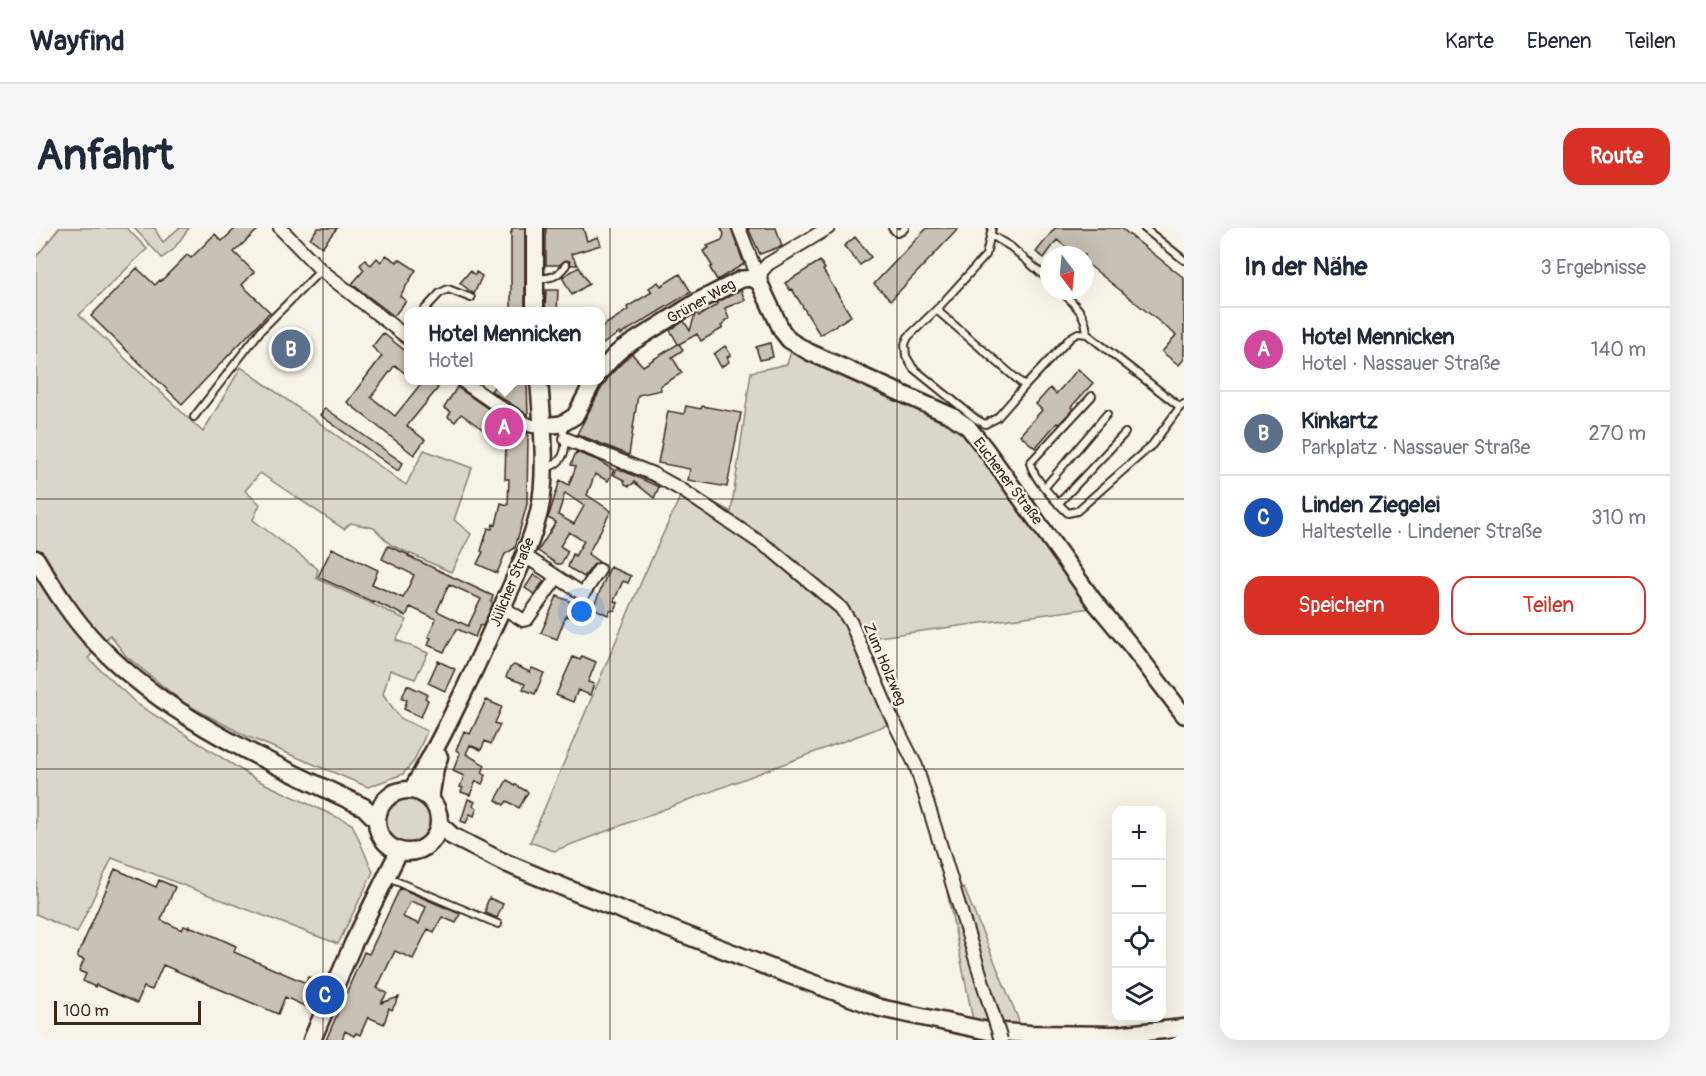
<!DOCTYPE html>
<html lang="de">
<head>
<meta charset="utf-8">
<style>
	:root { --surface:#fff; --page:#f6f6f7; --text:#1f2937; --muted:#747a83; --line:#e0e1e3; --accent:#d93025 }
	body { margin:0; font-family:Pangolin,sans-serif; background:var(--page); color:var(--text) }
	.controls { position:absolute; right:18px; bottom:18px; display:grid; overflow:hidden; border-radius:12px; box-shadow:0 6px 24px #0002 }
	.controls button { width:54px; height:54px; display:grid; place-items:center; padding:0; border:0; border-bottom:2px solid var(--line); background:var(--surface); color:var(--text); font:30px sans-serif }
	.compass { position:absolute; left:1004px; top:18px; width:54px; height:54px; border-radius:50%; background:var(--surface); box-shadow:0 6px 24px #0002; rotate:164deg }
	.scale { position:absolute; left:18px; bottom:15px; width:147px; box-sizing:border-box; padding-left:6px; border:3px solid #3b2a1e; border-top:0; font-size:16px; line-height:21px; white-space:nowrap; color:#3b2a1e; -webkit-text-stroke:4px #f7f3e8; paint-order:stroke }
	.you { position:absolute; left:546px; top:384px; width:21px; height:21px; margin:-15px; border:4px solid #fff; border-radius:50%; background:#1a73e8; box-shadow:0 0 0 9px #1a73e833 }
	.badge { display:grid; place-items:center; width:39px; height:39px; border-radius:50%; background:var(--accent); color:#fff; font-size:20px; font-weight:700 }
	.pin { position:absolute; translate:-50% -50%; border:3px solid #fff; box-shadow:0 2px 6px #0006 }
	.popup { position:absolute; left:368px; top:79px; width:201px; height:78px; box-sizing:border-box; display:grid; place-content:center; border-radius:12px; background:var(--surface); filter:drop-shadow(0 2px 4px #0005); font-size:20px; white-space:nowrap; color:var(--muted) }
	.popup b { font-size:22px; color:var(--text) }
	.popup::after { content:''; position:absolute; left:50%; top:100%; margin-left:-12px; border:12px solid transparent; border-top-color:var(--surface) }
	.list { margin:0; padding:0; list-style:none }
	h2 { display:flex; justify-content:space-between; align-items:center; height:78px; margin:0; padding:0 24px; font-size:26px }
	h2 small { font-size:20px; font-weight:400; color:var(--muted) }
	.list li { display:grid; grid-template-columns:39px 1fr auto; gap:18px; align-items:center; box-sizing:border-box; height:84px; padding:0 24px; border-top:2px solid var(--line) }
	.list b { display:block; font-size:22px; white-space:nowrap }
	.list p { margin:0; font-size:20px; white-space:nowrap; color:var(--muted) }
	.list em { font-size:20px; font-style:normal; color:var(--muted) }
	.actions { display:flex; gap:12px; padding:18px 24px }
	.actions a { flex:1; padding:14px 0; border:2px solid var(--accent); border-radius:18px; text-align:center; font-size:21px; color:var(--accent) }
	.actions .main { background:var(--accent); color:#fff }
	.icon { flex:none; width:33px; height:33px; fill:none; stroke:currentColor; stroke-width:2; stroke-linecap:round; stroke-linejoin:round }
	.map { position:relative; flex:none; width:1148px; height:812px; overflow:hidden; border-radius:18px }
	header { display:flex; align-items:center; gap:36px; box-sizing:border-box; height:84px; padding:0 30px; background:var(--surface); border-bottom:2px solid var(--line) }
	header strong { font-size:28px }
	nav { display:flex; gap:33px; margin-inline-start:auto; font-size:21px }
	.intro { display:flex; align-items:center; justify-content:space-between; box-sizing:border-box; height:144px; padding:0 36px }
	h1 { margin:0; font-size:42px }
	.button { padding:15px 27px; border-radius:18px; background:var(--accent); color:#fff; font-size:21px; font-weight:700 }
	main { display:flex; gap:36px; padding:0 36px }
	aside { flex:1; background:var(--surface); border-radius:18px; box-shadow:0 6px 24px #0002 }
	.map>svg:first-child { display:block }
	.green { fill:#dbd6cb; stroke:#8b8074; stroke-width:1.5 }
	.building { fill:#c8c1b6; stroke:#3b2a1e; stroke-width:1.5; fill-rule:evenodd }
	.lines { fill:none; stroke-linecap:round; stroke-linejoin:round }
	.service-casing { stroke:#3b2a1e; stroke-width:10 }
	.minor-casing { stroke:#3b2a1e; stroke-width:16 }
	.tertiary-casing { stroke:#3b2a1e; stroke-width:20 }
	.secondary-casing { stroke:#3b2a1e; stroke-width:21 }
	.service { stroke:#f7f3e8; stroke-width:6 }
	.minor { stroke:#f7f3e8; stroke-width:12 }
	.tertiary { stroke:#f7f3e8; stroke-width:15 }
	.secondary { stroke:#f7f3e8; stroke-width:16 }
	.minor-bridge-casing { stroke:#3b2a1e; stroke-width:16; stroke-linecap:butt }
	.minor-bridge { stroke:#f7f3e8; stroke-width:12 }
	.grid { fill:none; stroke:#3b2a1e; stroke-width:1.5; stroke-opacity:0.55 }
	.labels { text-anchor:middle; stroke-width:4.5; stroke-linejoin:round; paint-order:stroke }
	.street-label { font-size:15px; fill:#3b2a1e; stroke:#f7f3e8 }
</style>
</head>
<body>
<header>
<strong>Wayfind</strong>
<nav><a>Karte</a><a>Ebenen</a><a>Teilen</a></nav>
</header>
<div class="intro"><h1>Anfahrt</h1><a class="button">Route</a></div>
<main>
<div class="map">
<svg width="1148" height="812" viewBox="0 0 1148 812">
	<rect width="100%" height="100%" fill="#f7f3e8"/>
	<filter id="ink" filterUnits="userSpaceOnUse"><feTurbulence type="fractalNoise" baseFrequency=".0167" numOctaves="2"/><feDisplacementMap in="SourceGraphic" scale="12" xChannelSelector="R" yChannelSelector="G"/><feConvolveMatrix kernelMatrix="1 2 1 2 8 2 1 2 1" color-interpolation-filters="sRGB"/></filter>
	<g filter="url(#ink)">
		<path class="green" d="M23 0H91L111 21 43 87 167 204 205 139 370 257 388 222 436 240 418 292 435 306 415 344 355 317 338 300 315 295 308 301 224 245 209 263 224 276 217 292 282 341 280 350 371 392 360 412 392 425 379 451 354 442 347 466 364 490 391 503 378 533 367 546 332 559 210 508 148 475 90 428 74 407 52 430 101 476 221 552 316 596 337 644 302 716 76 630 41 705 0 686V29Z
			M98 0H119L121 5 127 14 143 0H153L137 22 126 30Z
			M760 108 925 187 1070 378 827 411 861 493 518 623 494 614 606 352 649 258 695 284 715 144 751 136Z
			M347 592a25 25 0 1 1 50 0a25 25 0 1 1-50 0Z
			M928 660 981 788 989 812H941L911 663Z"/>
		<path class="building" d="M200 0H224L198 24 218 44 206 57 234 84 146 176 55 88 101 40 119 57 124 52 125 53 151 27 155 30 179 6 186 13Z
			M282 0H301L286 19 274 10Z
			M476 0H489V84H475V4H476Z
			M510 0H547L551 13 562 9 565 17 535 26 542 37H535L534 33 530 32 523 37H510Z
			M685 0H695L708 36 681 52 674 40 676 38 667 23 673 20 671 18 686 12 688 6Z
			M712 0H740L746 18 724 26Z
			M891 0H923L855 72 838 56Z
			M1019 0H1085L1148 50V131L1143 137 1126 124 1140 107 1049 34V27H1040L1021 12 1008 30 1000 24Z
			M819 9 835 29 824 37 808 18Z
			M350 27 361 34 363 31 380 42 364 68 370 73 358 88 316 56 328 42 324 37 329 32 335 37 341 30 345 34Z
			M784 33 789 41 787 42 815 88 784 107 756 61 754 62 749 55Z
			M543 39 553 56 536 67 526 49Z
			M434 43 439 47 440 44 446 48 438 66 424 55Z
			M644 46 655 64 584 107 583 105 564 118V100L592 82 591 79 616 64 613 60 622 54 625 58Z
			M510 62H522L521 84H509Z
			M705 62 709 72 689 80 693 91 688 93 689 95 685 98 687 100 665 113 661 106 643 116 647 122 636 129 646 145 624 158 625 162 602 167 593 227 541 206 566 159 574 147 593 128 596 126 607 138 642 116 634 102 648 93 654 103 659 86 661 85 663 88 682 76V74Z
			M347 105 372 125V148L359 137 335 169 359 188 387 153H393L402 160 371 198 389 212 378 227 311 174 346 128 336 119Z
			M734 115 737 129 724 132 720 119Z
			M689 118 695 127 691 129 693 134 685 139 678 126Z
			M1042 141 1057 155 1035 179 1037 181 1023 196 1021 195 999 220 984 207 1006 182 1000 176 1014 160 1020 166Z
			M477 154 491 155 492 187 455 163 460 156 469 163 471 158 477 160Z
			M421 159 478 199V204L492 205 491 276 479 320 469 326 461 345 441 336 447 324 445 323 452 300 456 301 457 296 460 297 465 275 472 277 473 251H469L470 213 454 202 452 205 425 186 419 194 412 189 415 184 408 180Z
			M650 178 665 181 666 178 705 185 691 259 652 252 654 241 622 235 632 183 648 186Z
			M289 180 367 235 362 243 284 187Z
			M540 224 561 232 578 242 572 253 559 246 551 267 575 283 552 326 563 334 557 337 548 349 532 339 537 326 539 328 548 313 533 304 524 318 532 323 525 336H521L502 323 520 294 512 290 513 287 524 252 533 257 540 238 535 237ZM529 265 548 278 538 296 522 287Z
			M581 240 623 259 618 270 598 254 597 256 593 258 589 256 588 252 578 247Z
			M352 318 373 327 372 328 457 368 455 374 457 375 447 398 444 397 439 409 421 401 408 424 392 417 395 410 392 409 400 391 374 379 370 388 337 373V374L282 349 296 320 342 342 336 356 367 370 378 347 346 331ZM413 356 445 371 432 398 401 383Z
			M574 339 595 348 592 355 587 353 578 373 582 375 579 382 574 383 572 387 557 380Z
			M498 346 508 353 498 366 489 360Z
			M521 368 536 374 533 381 539 384 536 390 530 388 521 411 505 405Z
			M546 428 560 434 552 454 558 456 554 467 542 462 537 474 520 467 537 429 544 432Z
			M402 433 419 441 409 463 392 455Z
			M478 437 494 444 496 440 508 445 499 466 487 461 489 456 470 449 474 440Z
			M371 457 391 466 389 470 392 472 385 489 368 481 371 472 366 470Z
			M450 472 466 479 459 495 464 497 455 516 449 513 445 522 434 517 430 526 449 537 446 545 450 547 446 556 440 553 434 567 425 564 427 560 424 559 428 548 417 543 424 525 420 522 428 503 434 506Z
			M471 552 492 564 483 580 471 573 468 577 460 572Z
			M432 571 439 574 437 578 441 580 438 588 434 586 430 595 425 593Z
			M79 641 120 659 123 652 139 659 125 692 146 702 148 698 153 700V698L178 708 200 718 198 724 270 755 272 749 287 754 275 781 249 769 242 786 127 737 116 762 108 759 101 775 60 757 59 759 47 753 50 746 43 743 48 732 41 729Z
			M364 660 424 686 420 695 406 689 398 704 392 701 377 731 359 723 341 760 351 765 345 775 363 769 356 782 353 780 348 796 332 789 324 807 320 805 318 808 309 803 306 812H290L328 724 333 726ZM374 674H377L390 679 383 696 367 689Z
			M453 670 467 676 461 690 450 685V678Z"/>
		<g class="lines">
			<defs>
				<path id="service" d="M856 0 861 5 866 3 869 0
					M956 0 950 27 903 79 904 85 989 158 1035 109 1042 105 1051 106 1144 179 1148 176
					M1108 0 1148 32
					M955 7 975 19 1013 52
					M502 51C517 49 520 50 530 37
					M1025 63C1039 77 1050 85 1051 106
					M903 79 872 109 869 116 870 128 877 140 940 191 949 196 961 190 989 158
					M387 83 404 65 412 61 435 70
					M1056 168 994 235C998 251 1019 273 1032 285L1041 283 1116 217 1144 179
					M158 189 225 102 285 42
					M510 240C533 234 531 214 526 196
					M1009 259 1071 186
					M1022 276 1089 205
					M350 649 462 696"/>
				<path id="minor" d="M244 0 285 42 372 110
					M703 0 723 52
					M724 56 725 44 732 36 792 0
					M425 152 484 193 496 198H506
					M530 211 617 246 646 262 738 324 805 380 815 395 853 484 880 538 951 768
					M489 328 547 366 563 342
					M466 379 487 392 491 391 521 349"/>
				<path id="tertiary" d="M564 144 579 127 587 120 662 73 706 51C714 50 719 50 724 56L746 103 753 112 773 124 916 188 932 199 951 223 1058 373 1096 419 1148 487
					M506 198 526 196 539 188 558 152"/>
				<path id="secondary" d="M499 0V83
					M0 331C18 361 37 391 61 416 135 493 234 534 328 579L340 591
					M341 593a31 31 0 1 1 62 0a31 31 0 1 1-62 0Z
					M376 562C410 504 438 443 465 382 479 350 494 319 503 284 512 246 506 192 503 152
					M394 571 399 540 403 529
					M403 596 416 608 465 633 544 666 743 743 844 780 952 803 994 806 1079 807 1148 800
					M276 812 317 716 363 623"/>
			</defs>
			<use href="#service" class="service-casing"/>
			<use href="#minor" class="minor-casing"/>
			<use href="#tertiary" class="tertiary-casing"/>
			<use href="#secondary" class="secondary-casing"/>
			<use href="#service" class="service"/>
			<use href="#minor" class="minor"/>
			<use href="#tertiary" class="tertiary"/>
			<use href="#secondary" class="secondary"/>
			<defs>
				<path id="minor-bridge" d="M951 768 965 812"/>
			</defs>
			<use href="#minor-bridge" class="minor-bridge-casing"/>
			<use href="#minor-bridge" class="minor-bridge"/>
		</g>
	</g>
	<path class="grid" d="M287 0V812M574 0V812M861 0V812M0 271H1148M0 541H1148"/>
	<g class="labels">
		<g class="street-label">
			<text transform="translate(665 73) rotate(-29)" y="5">Grüner Weg</text>
			<text transform="translate(972 253) rotate(53)" y="5">Euchener Straße</text>
			<text transform="translate(476 354) rotate(-68)" y="5">Jülicher Straße</text>
			<text transform="translate(849 436) rotate(67)" y="5">Zum Holzweg</text>
		</g>
	</g>
</svg>
<div class="controls">
<button>+</button>
<button>−</button>
<button><svg class="icon" aria-label="locate" viewBox="0 0 24 24"><circle cx="12" cy="12" r="6"/><path d="M12 2v4M12 18v4M2 12h4M18 12h4"/></svg></button>
<button><svg class="icon" aria-label="layers" viewBox="0 0 24 24"><path d="M12 4l9 5-9 5-9-5zM3 14l9 5 9-5"/></svg></button>
</div>
<svg class="compass" viewBox="-18 -18 36 36"><path d="M0-13l5 13h-10z" fill="#e53935"/><path d="M0 13l5-13h-10z" fill="#747a83"/></svg>
<div class="scale">100 m</div>
<div class="you"></div>
<div class="pin badge" style="left:468px;top:199px;background:#d1479c">A</div>
<div class="popup"><b>Hotel Mennicken</b>Hotel</div>
<div class="pin badge" style="left:255px;top:121px;background:#5c6f8a">B</div>
<div class="pin badge" style="left:289px;top:767px;background:#1a4fb4">C</div>
</div>
<aside>
<h2>In der Nähe<small>3 Ergebnisse</small></h2>
<ul class="list">
<li><span class="badge" style="background:#d1479c">A</span><div><b>Hotel Mennicken</b><p>Hotel · Nassauer Straße</p></div><em>140 m</em></li>
<li><span class="badge" style="background:#5c6f8a">B</span><div><b>Kinkartz</b><p>Parkplatz · Nassauer Straße</p></div><em>270 m</em></li>
<li><span class="badge" style="background:#1a4fb4">C</span><div><b>Linden Ziegelei</b><p>Haltestelle · Lindener Straße</p></div><em>310 m</em></li>
</ul>
<div class="actions"><a class="main">Speichern</a><a>Teilen</a></div>
</aside>
</main>
</body>
</html>
